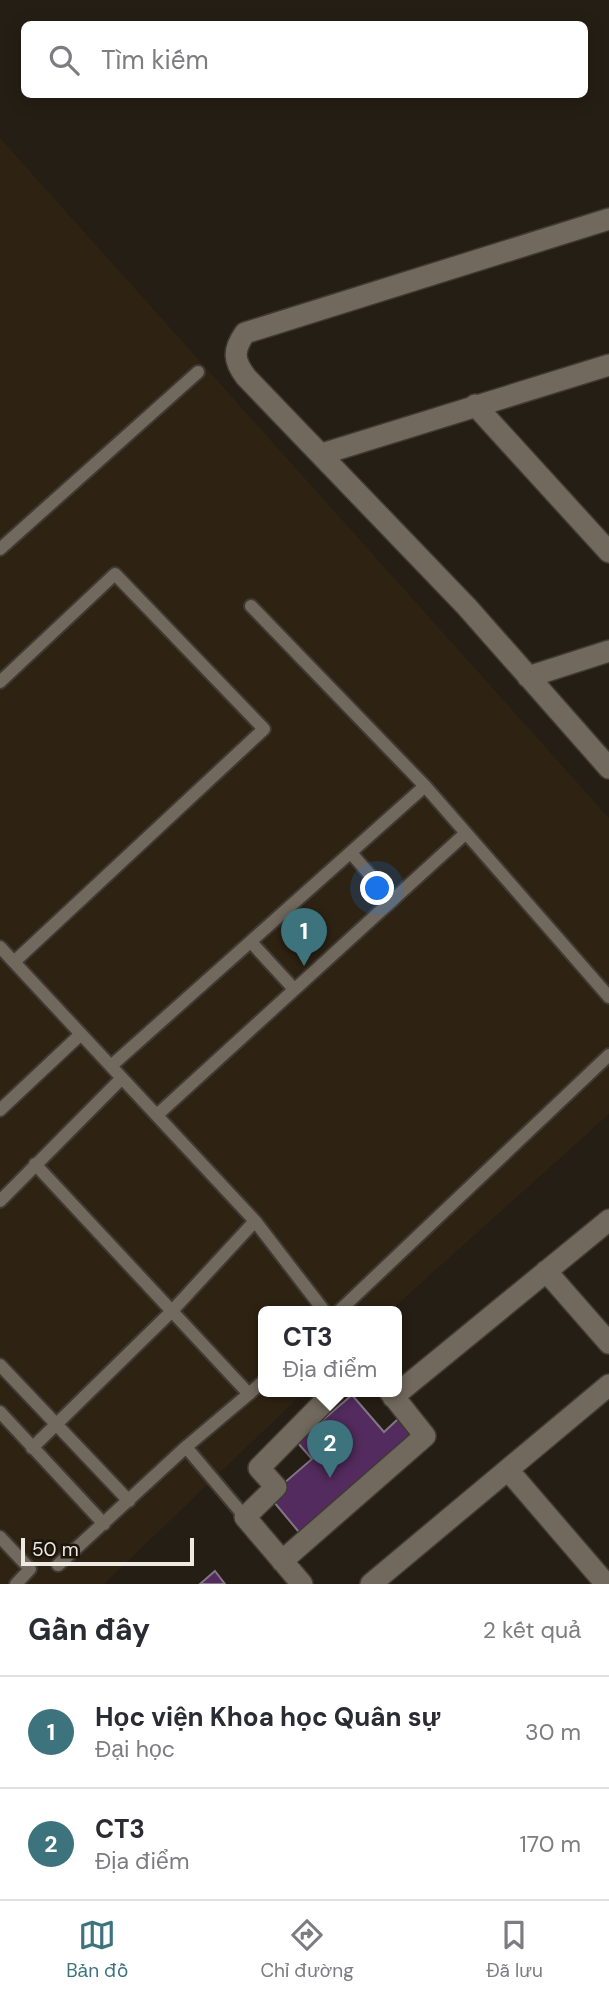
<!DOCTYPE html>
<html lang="vi">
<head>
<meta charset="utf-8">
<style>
	:root { --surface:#fff; --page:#f7f7f7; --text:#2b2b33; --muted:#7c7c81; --line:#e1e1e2; --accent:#3d737d }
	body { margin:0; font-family:"DM Sans",sans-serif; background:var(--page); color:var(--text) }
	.scale { position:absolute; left:21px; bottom:18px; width:173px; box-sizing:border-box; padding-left:7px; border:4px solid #eee9e2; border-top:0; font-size:19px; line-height:24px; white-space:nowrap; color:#eee9e2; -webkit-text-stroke:5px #1c150b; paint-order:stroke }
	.you { position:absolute; left:378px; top:889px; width:24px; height:24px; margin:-18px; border:5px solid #fff; border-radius:50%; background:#1a73e8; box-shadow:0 0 0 10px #1a73e833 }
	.badge { display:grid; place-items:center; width:46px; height:46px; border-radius:50%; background:var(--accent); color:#fff; font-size:23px; font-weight:700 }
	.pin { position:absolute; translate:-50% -58px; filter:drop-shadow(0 2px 4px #0008) }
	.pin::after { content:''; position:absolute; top:37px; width:24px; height:21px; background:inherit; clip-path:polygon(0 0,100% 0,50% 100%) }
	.popup { position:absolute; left:258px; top:1306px; width:144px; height:91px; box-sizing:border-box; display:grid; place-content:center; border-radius:10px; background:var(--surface); filter:drop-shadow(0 2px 5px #0005); font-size:23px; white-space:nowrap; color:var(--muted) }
	.popup b { font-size:26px; color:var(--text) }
	.popup::after { content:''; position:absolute; left:50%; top:100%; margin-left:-14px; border:14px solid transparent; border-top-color:var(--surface) }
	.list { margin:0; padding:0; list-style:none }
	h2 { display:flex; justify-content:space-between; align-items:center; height:91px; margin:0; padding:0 28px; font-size:30px }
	h2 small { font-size:23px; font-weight:400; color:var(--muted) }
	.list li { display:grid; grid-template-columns:46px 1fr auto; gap:21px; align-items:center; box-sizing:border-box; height:112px; padding:0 28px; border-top:2px solid var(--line) }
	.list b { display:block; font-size:26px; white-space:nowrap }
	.list p { margin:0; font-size:23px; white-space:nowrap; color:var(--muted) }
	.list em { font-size:23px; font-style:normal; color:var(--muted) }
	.icon { flex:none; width:38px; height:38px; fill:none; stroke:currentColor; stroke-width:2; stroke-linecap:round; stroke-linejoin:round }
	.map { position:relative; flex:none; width:609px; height:1584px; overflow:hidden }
	.search { position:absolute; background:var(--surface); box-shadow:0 4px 18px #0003; left:21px; right:21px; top:21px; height:77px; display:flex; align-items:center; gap:18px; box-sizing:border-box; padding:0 24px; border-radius:10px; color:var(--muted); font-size:26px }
	.sheet { height:315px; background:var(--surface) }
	nav { display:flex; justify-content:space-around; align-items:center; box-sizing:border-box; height:98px; border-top:2px solid var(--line); background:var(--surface); font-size:19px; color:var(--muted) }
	nav a { display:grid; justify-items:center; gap:4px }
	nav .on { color:var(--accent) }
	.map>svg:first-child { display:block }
	.built { fill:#2e2313 }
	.building { fill:#532b5e; stroke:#807783; stroke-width:2 }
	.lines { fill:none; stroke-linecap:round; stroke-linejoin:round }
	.lane-casing { stroke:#3f3a33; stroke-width:16 }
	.street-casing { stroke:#3f3a33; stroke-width:24 }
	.lane { stroke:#71695d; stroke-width:12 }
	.street { stroke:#71695d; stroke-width:21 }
</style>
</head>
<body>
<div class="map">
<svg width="609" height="1584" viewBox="0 0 609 1584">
	<rect width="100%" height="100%" fill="#251e14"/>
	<path class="built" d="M0 138 609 818V1114L389 1312H264V1392H304L104 1584H0Z"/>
	<path class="building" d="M352 1395 384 1432 398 1419 415 1439 303 1537 269 1496 312 1459 297 1442Z
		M215 1571 225 1584H200Z"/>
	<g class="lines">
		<defs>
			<path id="lane" d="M0 549 198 372
				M251 606 425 786 609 997
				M0 682 115 574 264 729 14 962
				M351 853 392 900
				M251 942 294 989
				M0 947 255 1221 325 1312
				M111 1066 425 786
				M0 1110 81 1034
				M157 1115 466 833
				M35 1164 249 1394
				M0 1201 122 1078
				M338 1312 609 1055
				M0 1365 129 1501
				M0 1412 104 1524
				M186 1447 245 1517
				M32 1448 172 1311 255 1221
				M0 1537 30 1569 16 1584
				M58 1565 186 1447 264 1381"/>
			<path id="street" d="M609 219 245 333C233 350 233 360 246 377L467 607 609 768
				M475 405 609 552
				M322 454 609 365
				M528 677 609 651
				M546 1271 609 1343
				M393 1397 609 1220
				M508 1470 606 1584
				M282 1561 425 1436 390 1392
				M302 1584 245 1517 276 1487 259 1468 334 1392
				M371 1584 609 1385"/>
		</defs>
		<use href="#lane" class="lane-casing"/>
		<use href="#street" class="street-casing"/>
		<use href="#lane" class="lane"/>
		<use href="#street" class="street"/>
	</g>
</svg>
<div class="scale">50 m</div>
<div class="you"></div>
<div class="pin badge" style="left:304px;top:966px">1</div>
<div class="pin badge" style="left:330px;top:1478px">2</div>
<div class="popup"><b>CT3</b>Địa điểm</div>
<div class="search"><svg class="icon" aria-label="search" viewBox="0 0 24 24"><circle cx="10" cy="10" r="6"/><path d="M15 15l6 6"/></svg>Tìm kiếm</div>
</div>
<section class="sheet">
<h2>Gần đây<small>2 kết quả</small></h2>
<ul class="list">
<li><span class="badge">1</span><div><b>Học viện Khoa học Quân sự</b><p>Đại học</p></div><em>30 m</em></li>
<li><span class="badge">2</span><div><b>CT3</b><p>Địa điểm</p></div><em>170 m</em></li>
</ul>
</section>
<nav>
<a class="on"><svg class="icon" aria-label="map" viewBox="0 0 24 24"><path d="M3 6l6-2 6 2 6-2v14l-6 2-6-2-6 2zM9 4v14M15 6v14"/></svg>Bản đồ</a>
<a><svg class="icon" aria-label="directions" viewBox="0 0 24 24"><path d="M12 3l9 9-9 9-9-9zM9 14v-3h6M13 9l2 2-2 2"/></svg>Chỉ đường</a>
<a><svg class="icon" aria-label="saved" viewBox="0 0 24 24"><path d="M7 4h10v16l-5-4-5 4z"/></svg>Đã lưu</a>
</nav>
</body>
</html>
